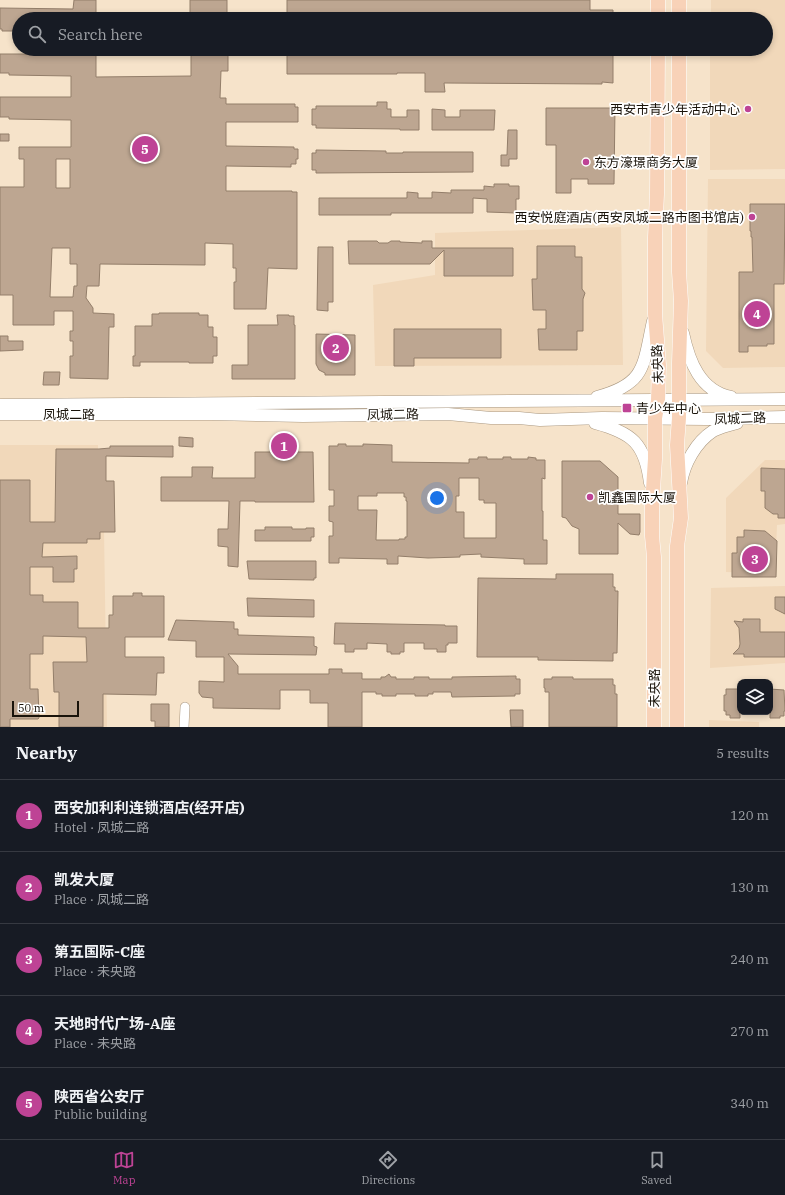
<!DOCTYPE html>
<html lang="en">
<head>
<meta charset="utf-8">
<style>
	:root { --surface:#171b24; --page:#242831; --text:#f1f3f6; --muted:#9ea1a6; --line:#363941; --accent:#be4395 }
	body { margin:0; font-family:"IBM Plex Serif","Noto Sans SC",serif; background:var(--page); color:var(--text) }
	.controls { position:absolute; right:12px; bottom:12px; display:grid; overflow:hidden; border-radius:8px; box-shadow:0 2px 6px #0003 }
	.controls button { width:36px; height:36px; display:grid; place-items:center; padding:0; border:0; border-bottom:1px solid var(--line); background:var(--surface); color:var(--text); font:20px sans-serif }
	.scale { position:absolute; left:12px; bottom:10px; width:67px; box-sizing:border-box; padding-left:4px; border:2px solid #19130a; border-top:0; font-size:11px; line-height:14px; white-space:nowrap; color:#19130a; -webkit-text-stroke:3px #fff; paint-order:stroke }
	.you { position:absolute; left:437px; top:498px; width:14px; height:14px; margin:-10px; border:3px solid #fff; border-radius:50%; background:#1a73e8; box-shadow:0 0 0 6px #1a73e833 }
	.badge { display:grid; place-items:center; width:26px; height:26px; border-radius:50%; background:var(--accent); color:#fff; font-size:13px; font-weight:700 }
	.pin { position:absolute; translate:-50% -50%; border:2px solid #fff; box-shadow:0 1px 4px #0006 }
	.list { margin:0; padding:0; list-style:none }
	h2 { display:flex; justify-content:space-between; align-items:center; height:52px; margin:0; padding:0 16px; font-size:17px }
	h2 small { font-size:13px; font-weight:400; color:var(--muted) }
	.list li { display:grid; grid-template-columns:26px 1fr auto; gap:12px; align-items:center; box-sizing:border-box; height:72px; padding:0 16px; border-top:1px solid var(--line) }
	.list b { display:block; font-size:15px; white-space:nowrap }
	.list p { margin:0; font-size:13px; white-space:nowrap; color:var(--muted) }
	.list em { font-size:13px; font-style:normal; color:var(--muted) }
	.icon { flex:none; width:22px; height:22px; fill:none; stroke:currentColor; stroke-width:2; stroke-linecap:round; stroke-linejoin:round }
	.map { position:relative; flex:none; width:785px; height:727px; overflow:hidden }
	.search { position:absolute; background:var(--surface); box-shadow:0 2px 6px #0003; left:12px; right:12px; top:12px; height:44px; display:flex; align-items:center; gap:10px; box-sizing:border-box; padding:0 14px; border-radius:22px; color:var(--muted); font-size:15px }
	.sheet { height:412px; background:var(--surface) }
	nav { display:flex; justify-content:space-around; align-items:center; box-sizing:border-box; height:56px; border-top:1px solid var(--line); background:var(--surface); font-size:11px; color:var(--muted) }
	nav a { display:grid; justify-items:center; gap:2px }
	nav .on { color:var(--accent) }
	.map>svg:first-child { display:block }
	.built { fill:#f1d8ba }
	.building { fill:#bda691; stroke:#937e6a; fill-rule:evenodd }
	.lines { fill:none; stroke-linecap:round; stroke-linejoin:round }
	.street-casing { stroke:#aa9881; stroke-width:10 }
	.secondary-casing { stroke:#aa9881; stroke-width:13 }
	.primary-casing { stroke:#fff; stroke-width:15 }
	.street { stroke:#fff; stroke-width:9 }
	.secondary { stroke:#fff; stroke-width:12 }
	.primary { stroke:#f8d2b8; stroke-width:14 }
	.poi-dot { fill:#be4395; stroke:#fff; stroke-width:1.5 }
	.labels { text-anchor:middle; stroke-width:3.5; stroke-linejoin:round; paint-order:stroke }
	.poi-label { font-size:13px; fill:#19130a; stroke:#fff; text-anchor:start }
	.street-label { font-size:13px; fill:#19130a; stroke:#fff }
</style>
</head>
<body>
<div class="map">
<svg width="785" height="727" viewBox="0 0 785 727">
	<rect width="100%" height="100%" fill="#f6e3ca"/>
	<path class="built" d="M711 0H785V169L710 170V49H766V19H711Z
		M708 179H785V367L723 368 706 351Z
		M621 227 623 365 375 366 373 285 435 275V233Z
		M0 445H98V527L104 530 107 727H0Z
		M765 460H785V524L777 525 775 574 726 572V498Z
		M785 586V663L710 668 711 588Z
		M709 720 759 722V727H709Z"/>
	<path class="building" d="M74 0H96V19H19L18 29H14V31H2V29H0V8L73 9Z
		M190 0H227V19H190Z
		M287 0H590V10H613V19H287Z
		M73 49H96V77L191 76V49H228V71H221L220 98H226V104H295V107H298V122H226V146L294 147V149H298V159H296V164H291V167L226 166V191H292V192H297V269L268 268 266 309H234V282H236V268H233V244L205 243V265L100 264 99 286H87L86 298 93 308V313L114 314V327H109L108 379 70 378V356H73V341H70V331H73V311H54V325H13V295H0V187H24V159H19V147H71V120L9 119V117H0V97H71V76L9 75V73H0V54H73ZM56 159H70V188H56ZM52 248H70V264H77V286H74L73 297H50Z
		M287 49H415V54H437V49H613V83L602 82V84L444 83 445 92H425V73H397V74H287Z
		M377 102H387V109H391V117H407V110H419V130H400V129L316 128V125H312V109H316V106H377Z
		M546 108H615L614 184H588V179H571V193H556V145H546Z
		M432 109 445 110V117H460V110H495L494 130H432Z
		M508 130H517V159H509V166H501V155H507Z
		M0 134H9V141H0Z
		M316 150 386 151V153H403V152H473V172L316 173V170H312V153H316Z
		M494 184H509V186H519V199H516V213L487 212V199L473 198V213H391V215H319V198H407V192L418 193V198H432V192L451 193V190H484V186L494 187Z
		M750 204H785L784 284H774V344H767V346H748V352H739V272H753L752 237H751V231H750Z
		M348 241H377L379 243H388L391 241H400V242L422 243V241H432V248H513V276H444V250L430 264H349Z
		M537 246H575V257H582V289L585 293 583 299V331H577V350H539L538 329H546V310H533L532 279H537Z
		M318 247H333V302H328V311L317 310Z
		M159 313H199V315H208V327H213V337H217V356H213V363H189V362H140V366H133V356H135V326H152V314H159Z
		M277 315H289V316H294V325H295V379H232V365H248V325H278Z
		M394 329H501V358H414V366H394Z
		M316 334 355 335V375H325V373L319 370 316 364Z
		M0 336H8V341H23V350L0 351Z
		M44 372H60L59 385H43Z
		M179 437 193 438V447L179 446Z
		M338 444H346V446H363V444L392 445V462L469 463V459H478V457H487V459H503V457H511V459H528V457L536 458V460H545V479L542 478V511H543V540H547V564H524V559L481 557V554L460 555V557L428 558 398 556V564H387V559L339 558V563H329V536H333V522L329 521V506H334V490H329V446H338ZM459 478H479V500H484V503H496V538H464V512H456V496H459ZM377 493H404V497H406V501H407V537H405V539H399V540H376L377 510H358V496H377Z
		M110 446H173V457L106 456V481H114L115 532H100V539H87V543H43L42 557 77 556V569H74V582H53V567H30V595H43V602H78V628H109V615H113V596H133V593H142V596H164V637H125V657H164V673H157L156 695 103 694V727H59V692H54L53 662H87L86 637 43 636V654H30V689H38L39 718 38 719H10V727H0V480H30V522H55L56 449H99L110 448Z
		M255 452H313L314 502H255V501H240L238 567 228 566V547L218 546V529H228L229 501H161V477H192V467H213L212 478H255Z
		M562 461H600L618 477V514H640V532L639 535 630 534 618 523V554H579V529L572 526 566 518 562 517Z
		M761 468 785 469V518H778V514H773L765 508V491H761Z
		M265 527H292V529H306V528H314V537H311V541H255V530H265Z
		M744 530 765 531 777 541 776 577H732V553H737V537H744Z
		M247 561H316V578H314V580L249 579Z
		M556 574H613V587H615V591H618L617 653H613V661L538 660V657H477L478 578 556 579Z
		M775 597H785V614L775 609Z
		M247 598 314 600V617L248 616Z
		M743 619H760V632H785V657H744V654H733L739 648 740 644 739 628 734 621 743 622Z
		M176 620 234 622V629H238V635L314 637V646L317 647 316 655 228 654 238 666V674H329V669H342V673H362V679H381V677H385L389 674 391 677H396V679H414V677H429V679H452V677L516 676V679H520V694H515V696L452 697 451 692H433V694H428V696H415V694H396V696H382V694H376V692H362V727H328V703H310V690H280V709L213 708V698L202 697 199 693V681L224 682V657H196V641L168 640Z
		M335 623 445 625V626H457V643H448V645H446V652H437V649H424V643H404V652H400V654H391V652H387V644L367 643V649H354V652H345V644H334Z
		M552 677H573V679H613V685H615V694H617V727H549V692H545V688H544V679H552Z
		M726 689H740V718H730V715H726V711H724V695H726Z
		M770 689 784 690 785 711H784V716H780V718H770Z
		M151 704H169V727H155V721H151Z
		M510 710H523V727H511Z"/>
	<g class="lines">
		<defs>
			<path id="street" d="M184 727 185 707"/>
			<path id="secondary" d="M683 333C689 361 700 391 731 397
				M597 397C646 384 643 366 653 321
				M0 405 785 399
				M0 414H211L303 416 448 414 491 418H519L540 420 602 418 707 419 785 417
				M595 423C632 433 645 443 650 483
				M681 483C684 464 696 442 713 431 721 427 729 425 737 423"/>
			<path id="primary" d="M679 0V19
				M658 19V0
				M654 727V557L652 536V505L655 459V418L658 401 659 365 655 314V237L657 194 658 49
				M677 727V546L681 518 677 445 679 418V363L681 301 679 272V49"/>
		</defs>
		<use href="#street" class="street-casing"/>
		<use href="#secondary" class="secondary-casing"/>
		<use href="#primary" class="primary-casing"/>
		<use href="#street" class="street"/>
		<use href="#secondary" class="secondary"/>
		<use href="#primary" class="primary"/>
	</g>
	<g class="poi-dot">
		<circle cx="748" cy="109" r="4"/>
		<circle cx="586" cy="162" r="4"/>
		<circle cx="752" cy="217" r="4"/>
		<rect x="622" y="403" width="10" height="10" rx="2"/>
		<circle cx="590" cy="497" r="4"/>
	</g>
	<g class="labels">
		<g class="poi-label">
			<text x="740" y="114" text-anchor="end">西安市青少年活动中心</text>
			<text x="594" y="167">东方濠璟商务大厦</text>
			<text x="744" y="222" text-anchor="end">西安悦庭酒店(西安凤城二路市图书馆店)</text>
			<text x="636" y="413">青少年中心</text>
			<text x="598" y="502">凯鑫国际大厦</text>
		</g>
		<g class="street-label">
			<text transform="translate(657 364) rotate(-92)" y="5">未央路</text>
			<text x="69" y="419">凤城二路</text>
			<text transform="translate(393 414) rotate(-1)" y="5">凤城二路</text>
			<text transform="translate(740 418) rotate(-2)" y="5">凤城二路</text>
			<text transform="translate(654 688) rotate(-90)" y="5">未央路</text>
		</g>
	</g>
</svg>
<div class="controls">
<button><svg class="icon" aria-label="layers" viewBox="0 0 24 24"><path d="M12 4l9 5-9 5-9-5zM3 14l9 5 9-5"/></svg></button>
</div>
<div class="scale">50 m</div>
<div class="you"></div>
<div class="pin badge" style="left:284px;top:446px">1</div>
<div class="pin badge" style="left:336px;top:348px">2</div>
<div class="pin badge" style="left:755px;top:559px">3</div>
<div class="pin badge" style="left:757px;top:314px">4</div>
<div class="pin badge" style="left:145px;top:149px">5</div>
<div class="search"><svg class="icon" aria-label="search" viewBox="0 0 24 24"><circle cx="10" cy="10" r="6"/><path d="M15 15l6 6"/></svg>Search here</div>
</div>
<section class="sheet">
<h2>Nearby<small>5 results</small></h2>
<ul class="list">
<li><span class="badge">1</span><div><b>西安加利利连锁酒店(经开店)</b><p>Hotel · 凤城二路</p></div><em>120 m</em></li>
<li><span class="badge">2</span><div><b>凯发大厦</b><p>Place · 凤城二路</p></div><em>130 m</em></li>
<li><span class="badge">3</span><div><b>第五国际-C座</b><p>Place · 未央路</p></div><em>240 m</em></li>
<li><span class="badge">4</span><div><b>天地时代广场-A座</b><p>Place · 未央路</p></div><em>270 m</em></li>
<li><span class="badge">5</span><div><b>陕西省公安厅</b><p>Public building</p></div><em>340 m</em></li>
</ul>
</section>
<nav>
<a class="on"><svg class="icon" aria-label="map" viewBox="0 0 24 24"><path d="M3 6l6-2 6 2 6-2v14l-6 2-6-2-6 2zM9 4v14M15 6v14"/></svg>Map</a>
<a><svg class="icon" aria-label="directions" viewBox="0 0 24 24"><path d="M12 3l9 9-9 9-9-9zM9 14v-3h6M13 9l2 2-2 2"/></svg>Directions</a>
<a><svg class="icon" aria-label="saved" viewBox="0 0 24 24"><path d="M7 4h10v16l-5-4-5 4z"/></svg>Saved</a>
</nav>
</body>
</html>
